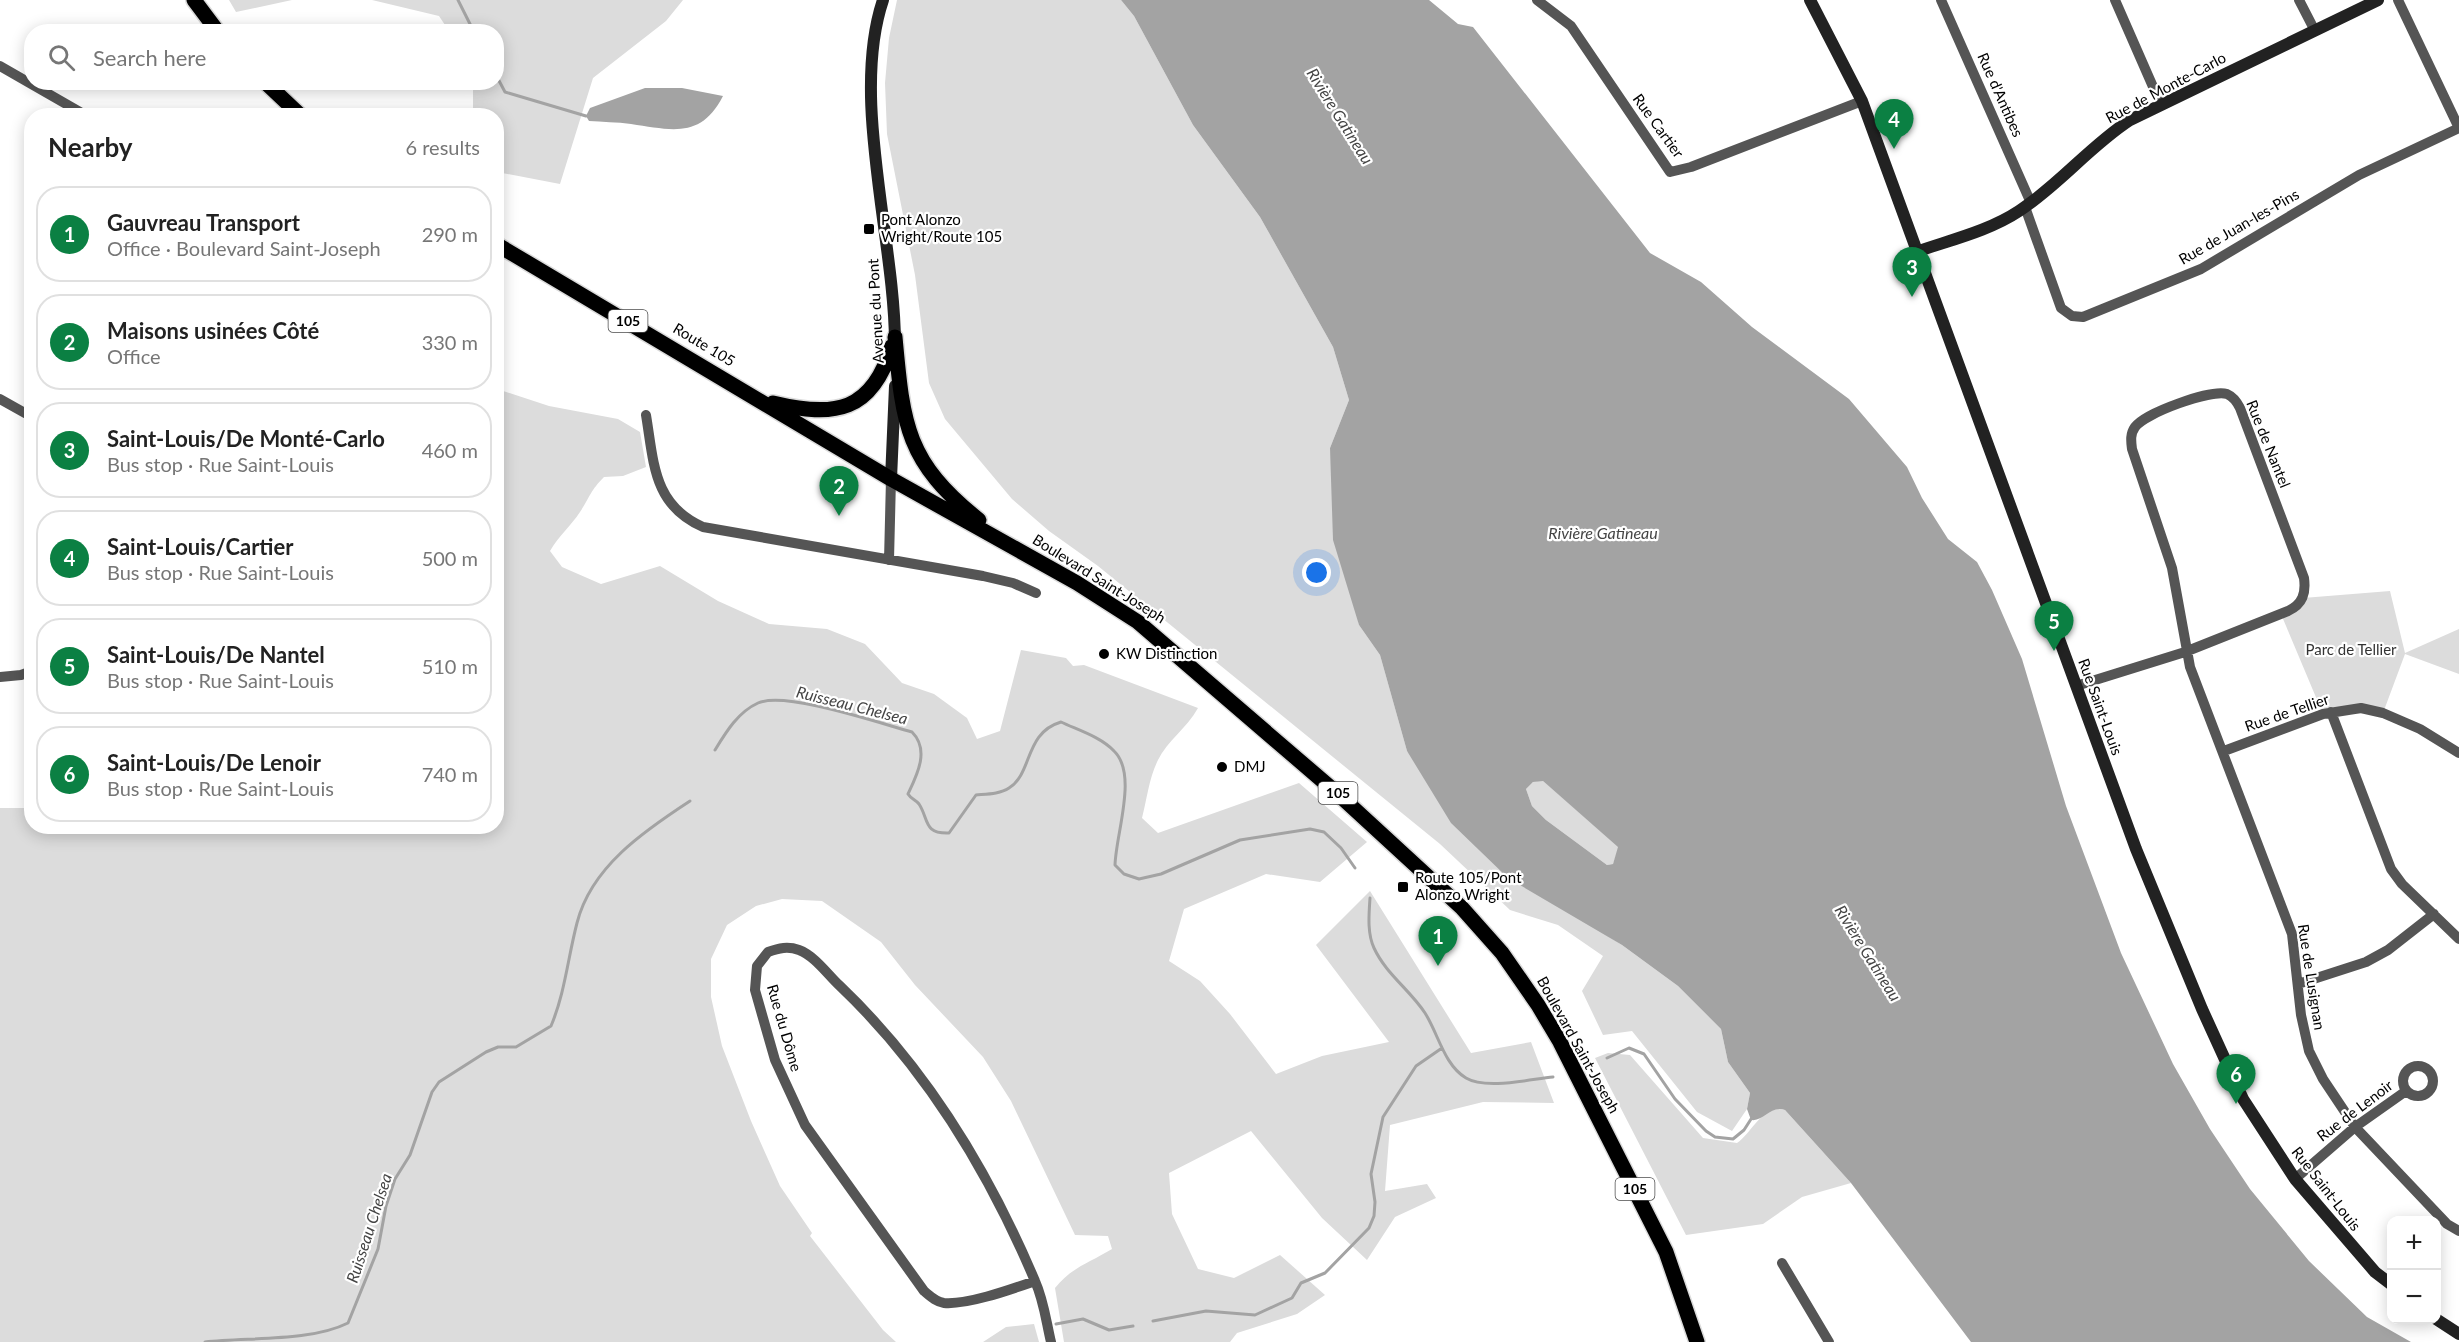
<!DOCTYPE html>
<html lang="en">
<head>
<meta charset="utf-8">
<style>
	:root { --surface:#fff; --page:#f2f2f2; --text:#222; --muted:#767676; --line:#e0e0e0; --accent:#0b8043 }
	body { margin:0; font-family:Lato,sans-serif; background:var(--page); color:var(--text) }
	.controls { position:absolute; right:18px; bottom:18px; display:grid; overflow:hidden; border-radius:12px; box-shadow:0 3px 15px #0003 }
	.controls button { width:54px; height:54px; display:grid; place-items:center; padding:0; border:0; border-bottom:2px solid var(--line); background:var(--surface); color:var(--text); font:30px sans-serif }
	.you { position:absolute; left:1317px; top:573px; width:21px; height:21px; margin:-15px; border:4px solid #fff; border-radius:50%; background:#1a73e8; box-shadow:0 0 0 9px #1a73e833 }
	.badge { display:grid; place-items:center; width:39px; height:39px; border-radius:50%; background:var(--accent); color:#fff; font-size:20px; font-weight:700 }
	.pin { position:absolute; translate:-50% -50px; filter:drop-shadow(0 2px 3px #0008) }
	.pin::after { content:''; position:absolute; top:32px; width:21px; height:18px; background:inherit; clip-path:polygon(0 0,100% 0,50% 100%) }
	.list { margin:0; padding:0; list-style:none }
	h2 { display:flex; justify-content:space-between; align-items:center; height:78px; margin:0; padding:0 24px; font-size:26px }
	h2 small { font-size:20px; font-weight:400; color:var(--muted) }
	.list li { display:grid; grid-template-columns:39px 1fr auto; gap:18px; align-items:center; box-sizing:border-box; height:96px; margin:0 12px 12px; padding:0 12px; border:2px solid var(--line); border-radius:24px }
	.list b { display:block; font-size:22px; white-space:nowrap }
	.list p { margin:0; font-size:20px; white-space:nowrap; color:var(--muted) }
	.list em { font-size:20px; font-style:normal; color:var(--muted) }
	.icon { flex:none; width:33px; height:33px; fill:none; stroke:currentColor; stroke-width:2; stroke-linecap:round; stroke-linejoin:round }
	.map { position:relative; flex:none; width:2459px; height:1342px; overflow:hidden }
	.search { position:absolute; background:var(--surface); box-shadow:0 3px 15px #0003; left:24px; top:24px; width:480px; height:66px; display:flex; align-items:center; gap:15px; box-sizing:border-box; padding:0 21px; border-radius:24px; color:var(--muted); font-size:22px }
	.panel { position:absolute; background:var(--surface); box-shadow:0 3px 15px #0003; left:24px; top:108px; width:480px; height:726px; border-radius:24px }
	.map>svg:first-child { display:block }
	.green { fill:#dcdcdc }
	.water { fill:#a3a3a3; fill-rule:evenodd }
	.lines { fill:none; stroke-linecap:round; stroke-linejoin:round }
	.stream { stroke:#a3a3a3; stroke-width:3 }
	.primary-casing { stroke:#dbdbdb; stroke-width:18 }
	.street { stroke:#555; stroke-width:10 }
	.secondary { stroke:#222; stroke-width:12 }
	.primary { stroke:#000; stroke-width:15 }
	.poi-dot { fill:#000; stroke:#fff; stroke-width:2 }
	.labels { text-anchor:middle; stroke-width:4.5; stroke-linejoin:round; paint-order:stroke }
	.shield { fill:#fff; stroke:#4c4c4c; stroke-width:1.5 }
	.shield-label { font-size:14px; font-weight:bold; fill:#000 }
	.street-label { font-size:15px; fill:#000; stroke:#fff }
	.poi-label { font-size:15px; fill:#000; stroke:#fff; text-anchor:start }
	.park-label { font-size:15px; fill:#333; stroke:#fff }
	.water-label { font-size:16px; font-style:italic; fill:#444; stroke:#fff }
</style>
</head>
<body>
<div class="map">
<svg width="2459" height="1342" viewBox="0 0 2459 1342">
	<rect width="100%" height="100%" fill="#fff"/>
	<path class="green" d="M229 0H292L236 12Z
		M372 0H683L666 21 593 78 560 184 497 172 496 116 473 115V83L496 82V32L449 31 439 16Z
		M897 0H1121L1134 16 1193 125 1260 217 1333 347 1349 400 1330 448 1359 625 1380 655 1407 751 1573 914 1622 945 1678 986 1721 1029 1728 1062 1750 1093 1747 1109 1732 1131 1697 1112 1632 1031 1603 1035 1582 991 1603 956 1558 925 1510 910 1440 844 1098 566 1049 531 1012 499 945 419 929 383 915 275 887 134 885 83 889 38Z
		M497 389 549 406 618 419 640 432 646 467 623 476 604 477C590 491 590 497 580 512 571 526 560 534 550 551L562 567 601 584 660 566 718 601 769 624 827 629 865 644 902 683 934 694 967 718 977 739 1000 731 1021 650 1066 658 1073 666 1084 665 1198 708C1187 728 1167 741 1158 760 1149 778 1147 799 1142 818L1158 833 1299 783 1367 842 1320 882 1266 874 1184 909 1169 961 1200 981 1230 1014 1276 1074 1322 1056 1389 1042 1316 945 1370 891 1471 1053 1531 1042 1554 1103 1483 1102 1390 1125 1385 1191 1427 1184 1436 1198 1395 1217 1367 1260 1322 1218 1251 1131 1169 1173 1172 1214 1198 1269 1234 1278 1280 1255 1325 1295 1297 1314 1237 1333 1230 1342H1064L1055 1288C1072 1267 1089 1263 1112 1249L1108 1236 1075 1235 1011 1101 983 1057 915 985 881 942 822 901 782 899 756 906 727 925 711 959V997L722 1046 751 1121 780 1186 812 1233 810 1236 883 1330 896 1342H0V808H31L32 826H496Z
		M2390 591 2405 653 2459 629V674L2405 654 2383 713 2323 714 2281 614 2303 598Z
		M1542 780 1619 847 1613 864 1607 865 1546 820 1532 806 1526 789 1533 782Z
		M1608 1053 1630 1055 1703 1138 1737 1143C1752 1133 1763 1103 1785 1110L1851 1183 1802 1197 1763 1224 1686 1235 1595 1058Z
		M1034 1324 1039 1342H983L1006 1327Z"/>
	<path class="water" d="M1121 0H1429L1458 24 1473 27 1650 253 1701 282 1752 327 1849 399 1907 467 1922 498 1948 539 1977 562 1992 590 2022 659 2066 806 2121 953 2173 1064 2210 1129 2250 1189 2309 1261 2367 1317 2411 1342H1971L1851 1183 1785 1110C1770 1105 1764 1122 1751 1120L1747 1109 1750 1093 1728 1062 1721 1029 1678 986 1622 945 1508 878 1451 823 1407 751 1380 655 1359 625 1333 540 1330 448 1349 400 1333 347 1260 217 1193 125 1134 16ZM1543 781 1618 847 1613 864 1607 865 1546 820 1532 806 1526 789 1533 782Z
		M645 88H682L723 96C701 139 672 130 631 124 617 122 602 122 589 121L586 116 590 108Z"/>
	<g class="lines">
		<path class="stream" d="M458 0 474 32
			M496 75 505 92 586 116
			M715 750C726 732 738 712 758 703 786 691 879 723 912 732 930 750 917 775 908 794 911 799 916 800 919 804 929 819 923 834 949 833L976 795C987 794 1000 794 1009 788 1033 773 1024 733 1061 722 1078 730 1101 737 1114 751 1138 774 1116 833 1115 865L1124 874 1139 879 1161 874 1240 840 1310 829 1324 832 1341 848 1355 868
			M1370 898C1369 914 1367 933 1374 948 1386 974 1410 990 1425 1013 1438 1033 1444 1065 1466 1078 1486 1090 1531 1079 1553 1077
			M1607 1058 1629 1048 1644 1054 1675 1099 1706 1131 1715 1137 1733 1139 1744 1130 1753 1116
			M1153 1321 1206 1311 1255 1315 1292 1298 1301 1283 1325 1273 1369 1228 1374 1216 1375 1202 1371 1174 1383 1117 1416 1066 1442 1048
			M1056 1324 1083 1319 1109 1330 1133 1326
			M205 1342C248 1337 310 1342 348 1323L378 1249 386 1206 395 1179 410 1155 432 1092 439 1082 486 1052 498 1047H516L551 1026C565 993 568 957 577 923 591 867 644 831 690 801"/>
		<defs>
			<path id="primary" d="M194 0 218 32
				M265 82 301 116
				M496 244 891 479 1077 583 1138 622 1338 794 1462 908 1502 953 1538 1005 1560 1042 1666 1252 1697 1342
				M895 337C903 425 906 462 979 520
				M773 403C835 418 872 412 892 346"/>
		</defs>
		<use href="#primary" class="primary-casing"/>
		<path class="street" d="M1537 0 1571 26 1670 172 1691 167 1862 101
			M1941 0 2031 203
			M2115 0 2161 105
			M2299 0 2314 29
			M2398 0 2459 128
			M0 66 87 116
			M2025 207 2061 308 2072 316 2083 317 2201 269 2359 175 2459 128
			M0 399 32 417
			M646 415C654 463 653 505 703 527L983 576 1013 583 1036 593
			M889 560 891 479
			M0 677 21 675 32 671
			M2076 686 2185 652 2288 611C2303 604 2306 593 2304 578L2240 408C2237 402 2234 397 2227 394 2211 389 2145 413 2135 427 2130 434 2131 441 2132 449L2172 568 2190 667 2292 934 2301 1015 2309 1051 2323 1079 2355 1127 2447 1224 2459 1231
			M2331 712 2391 869 2402 884 2459 939
			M2224 751 2323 714 2361 708 2383 713 2420 729 2459 753
			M2298 984 2366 962 2388 950 2434 914
			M2403 1081a15 15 0 1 1 30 0a15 15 0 1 1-30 0Z
			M2295 1179 2355 1127 2406 1091
			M1782 1263 1829 1342
			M1035 1281C1012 1289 968 1305 944 1303 936 1302 930 1296 924 1291L805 1125 775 1060 755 990 757 966 768 952C779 948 788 946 799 950 815 956 828 975 840 986 926 1068 989 1172 1035 1281 1044 1301 1046 1321 1051 1342"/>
		<path class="secondary" d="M883 0C850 98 895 240 895 344
			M1810 0 1862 101 2136 849 2202 1009 2243 1099 2295 1179 2375 1272 2392 1285
			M1916 252C1950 240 1989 231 2019 211 2059 185 2090 146 2130 120L2378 0
			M891 479 895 386
			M2436 1319 2459 1334"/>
		<use href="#primary" class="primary"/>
	</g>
	<g class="poi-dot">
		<rect x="863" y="223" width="12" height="12" rx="3"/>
		<circle cx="1104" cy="654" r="6"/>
		<circle cx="1222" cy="767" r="6"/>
		<rect x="1397" y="881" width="12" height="12" rx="3"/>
	</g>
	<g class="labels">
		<g class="shield">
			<rect x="608.5" y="310" width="39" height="22" rx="4.5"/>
			<rect x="1318.5" y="782" width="39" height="22" rx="4.5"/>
			<rect x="1615.5" y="1178" width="39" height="22" rx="4.5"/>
		</g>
		<g class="shield-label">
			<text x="628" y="326">105</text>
			<text x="1338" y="798">105</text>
			<text x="1635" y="1194">105</text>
		</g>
		<g class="street-label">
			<text transform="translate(2166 88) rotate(-28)" y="5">Rue de Monte-Carlo</text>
			<text transform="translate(2000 95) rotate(66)" y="5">Rue d'Antibes</text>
			<text transform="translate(1658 126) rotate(54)" y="5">Rue Cartier</text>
			<text transform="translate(2239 227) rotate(-30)" y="5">Rue de Juan-les-Pins</text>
			<text transform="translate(876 311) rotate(-93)" y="5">Avenue du Pont</text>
			<text transform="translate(704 345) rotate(31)" y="5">Route 105</text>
			<text transform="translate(2268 444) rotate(68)" y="5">Rue de Nantel</text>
			<text transform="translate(1099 579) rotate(32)" y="5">Boulevard Saint-Joseph</text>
			<text transform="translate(2100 707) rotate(70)" y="5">Rue Saint-Louis</text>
			<text transform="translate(2287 713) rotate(-19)" y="5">Rue de Tellier</text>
			<text transform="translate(2311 977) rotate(81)" y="5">Rue de Lusignan</text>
			<text transform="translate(784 1028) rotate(74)" y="5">Rue du Dôme</text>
			<text transform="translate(1578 1045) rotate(61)" y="5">Boulevard Saint-Joseph</text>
			<text transform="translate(2355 1111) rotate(-37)" y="5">Rue de Lenoir</text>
			<text transform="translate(2326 1189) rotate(52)" y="5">Rue Saint-Louis</text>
		</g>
		<g class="poi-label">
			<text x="881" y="225">Pont Alonzo<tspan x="881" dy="17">Wright/Route 105</tspan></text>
			<text x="1116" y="659">KW Distinction</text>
			<text x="1234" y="772">DMJ</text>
			<text x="1415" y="883">Route 105/Pont<tspan x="1415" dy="17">Alonzo Wright</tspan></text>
		</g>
		<g class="park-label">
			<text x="2351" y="655">Parc de Tellier</text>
		</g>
		<g class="water-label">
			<text transform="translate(1340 116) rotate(58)" y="6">Rivière Gatineau</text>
			<text x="1603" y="539">Rivière Gatineau</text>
			<text transform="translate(852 705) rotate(14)" y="6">Ruisseau Chelsea</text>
			<text transform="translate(1868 953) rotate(58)" y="6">Rivière Gatineau</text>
			<text transform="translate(369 1228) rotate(-72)" y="6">Ruisseau Chelsea</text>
		</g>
	</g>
</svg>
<div class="controls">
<button>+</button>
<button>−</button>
</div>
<div class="you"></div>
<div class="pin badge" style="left:1438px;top:966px">1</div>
<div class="pin badge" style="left:839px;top:516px">2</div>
<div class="pin badge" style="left:1912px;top:297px">3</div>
<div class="pin badge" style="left:1894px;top:149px">4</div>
<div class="pin badge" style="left:2054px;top:651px">5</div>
<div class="pin badge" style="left:2236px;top:1104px">6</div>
<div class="search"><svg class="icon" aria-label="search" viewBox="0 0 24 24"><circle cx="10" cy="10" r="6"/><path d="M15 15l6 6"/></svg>Search here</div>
<section class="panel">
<h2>Nearby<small>6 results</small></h2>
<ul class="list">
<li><span class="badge">1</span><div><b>Gauvreau Transport</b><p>Office · Boulevard Saint-Joseph</p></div><em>290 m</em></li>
<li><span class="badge">2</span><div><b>Maisons usinées Côté</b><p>Office</p></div><em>330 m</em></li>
<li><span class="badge">3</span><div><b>Saint-Louis/De Monté-Carlo</b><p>Bus stop · Rue Saint-Louis</p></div><em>460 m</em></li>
<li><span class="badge">4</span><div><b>Saint-Louis/Cartier</b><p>Bus stop · Rue Saint-Louis</p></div><em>500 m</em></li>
<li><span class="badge">5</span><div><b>Saint-Louis/De Nantel</b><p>Bus stop · Rue Saint-Louis</p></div><em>510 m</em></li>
<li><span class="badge">6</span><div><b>Saint-Louis/De Lenoir</b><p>Bus stop · Rue Saint-Louis</p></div><em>740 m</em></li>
</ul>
</section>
</div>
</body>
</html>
